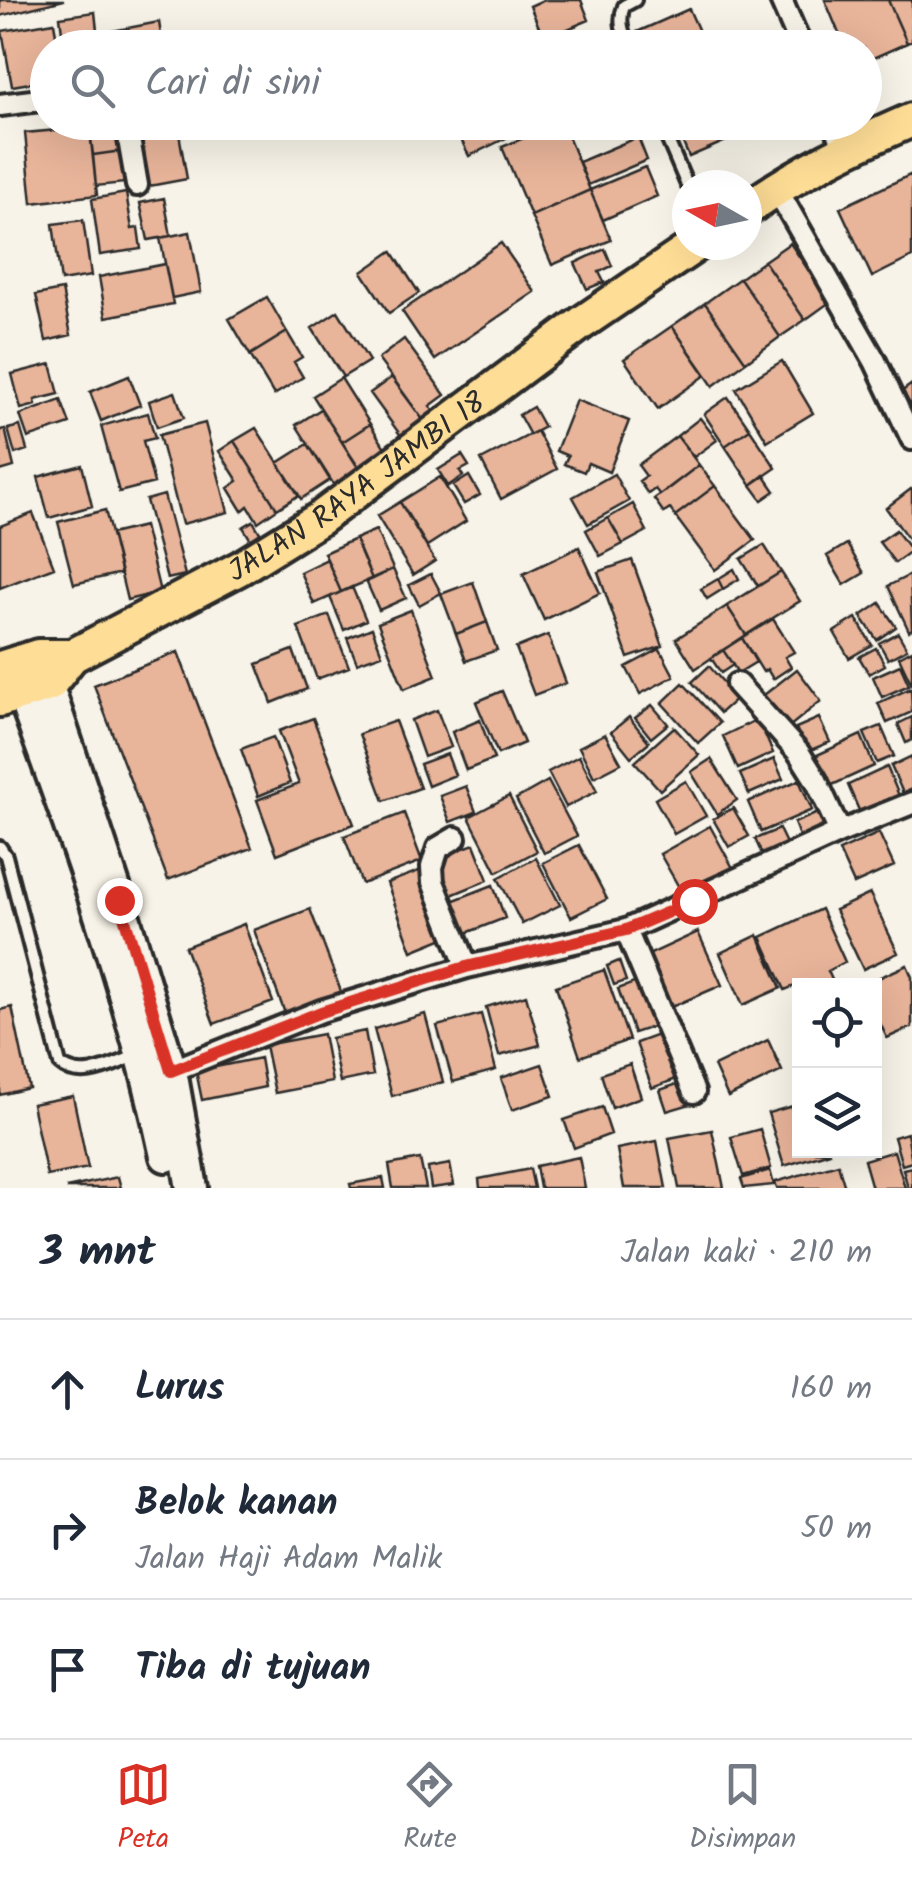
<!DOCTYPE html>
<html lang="id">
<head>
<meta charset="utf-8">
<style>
	:root { --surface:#fff; --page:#f2f2f3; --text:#1f2937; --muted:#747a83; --line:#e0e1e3; --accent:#d93025 }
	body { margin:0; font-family:Kalam,sans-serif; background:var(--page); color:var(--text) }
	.controls { position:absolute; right:30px; bottom:30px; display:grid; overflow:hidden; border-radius:0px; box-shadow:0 10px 40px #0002 }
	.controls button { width:90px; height:90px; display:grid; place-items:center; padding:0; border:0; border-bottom:2px solid var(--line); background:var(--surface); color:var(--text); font:50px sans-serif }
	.compass { position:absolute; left:672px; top:170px; width:90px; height:90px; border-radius:50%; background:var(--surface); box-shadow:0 10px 40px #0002; rotate:279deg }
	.stop { position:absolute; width:30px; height:30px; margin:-22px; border:8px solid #d93025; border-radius:50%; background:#fff }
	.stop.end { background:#d93025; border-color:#fff; box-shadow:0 2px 10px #0008 }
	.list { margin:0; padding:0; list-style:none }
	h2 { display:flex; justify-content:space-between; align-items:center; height:130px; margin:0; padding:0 40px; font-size:42px }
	h2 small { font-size:32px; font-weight:400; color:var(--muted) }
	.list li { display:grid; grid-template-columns:65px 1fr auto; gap:30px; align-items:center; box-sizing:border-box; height:140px; padding:0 40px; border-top:2px solid var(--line) }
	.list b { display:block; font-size:38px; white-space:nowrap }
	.list p { margin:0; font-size:32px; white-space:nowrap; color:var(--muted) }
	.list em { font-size:32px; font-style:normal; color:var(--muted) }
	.icon { flex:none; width:55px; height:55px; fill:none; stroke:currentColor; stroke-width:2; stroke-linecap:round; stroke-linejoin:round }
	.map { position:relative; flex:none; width:912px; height:1188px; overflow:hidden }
	.search { position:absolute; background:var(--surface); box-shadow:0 10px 40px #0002; left:30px; right:30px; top:30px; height:110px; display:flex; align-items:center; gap:25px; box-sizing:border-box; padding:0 35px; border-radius:55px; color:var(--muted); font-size:38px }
	.sheet { height:550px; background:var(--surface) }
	nav { display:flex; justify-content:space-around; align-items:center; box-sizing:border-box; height:140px; border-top:2px solid var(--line); background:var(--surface); font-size:28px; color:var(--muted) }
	nav a { display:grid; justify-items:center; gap:5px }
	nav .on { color:var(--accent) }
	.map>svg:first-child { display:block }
	.building { fill:#e8b49a; stroke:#2b2b2b; stroke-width:2.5 }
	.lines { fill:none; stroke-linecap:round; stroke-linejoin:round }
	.service-casing { stroke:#2b2b2b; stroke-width:18 }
	.minor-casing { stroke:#2b2b2b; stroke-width:28 }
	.secondary-casing { stroke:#2b2b2b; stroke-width:38 }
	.primary-casing { stroke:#2b2b2b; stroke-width:40 }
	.service { stroke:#f7f3e8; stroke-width:10 }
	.minor { stroke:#f7f3e8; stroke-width:20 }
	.secondary { stroke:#f7f3e8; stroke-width:30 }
	.primary { stroke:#fedd96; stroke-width:32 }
	.route { stroke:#d93025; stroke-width:12 }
	.labels { text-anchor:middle; stroke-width:8; stroke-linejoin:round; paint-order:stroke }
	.street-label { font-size:30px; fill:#2b2b2b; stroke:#f7f3e8 }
</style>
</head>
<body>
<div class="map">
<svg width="912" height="1188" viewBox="0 0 912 1188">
	<rect width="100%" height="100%" fill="#f7f3e8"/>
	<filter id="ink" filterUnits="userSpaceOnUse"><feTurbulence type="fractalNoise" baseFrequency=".01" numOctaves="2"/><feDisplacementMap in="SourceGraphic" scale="20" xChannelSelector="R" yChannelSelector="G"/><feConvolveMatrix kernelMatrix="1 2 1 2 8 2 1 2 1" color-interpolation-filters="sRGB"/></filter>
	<g filter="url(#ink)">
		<path class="building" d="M0 0H64L0 16Z
			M543 0H581L589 20 544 39 530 6Z
			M825 0H888L907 43 864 62V48H845Z
			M888 0H912V41L907 43Z
			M689 9 705 45 699 48H644L637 32Z
			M95 12 99 48H64L60 17Z
			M54 22 58 48H48V80L12 86 2 31Z
			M159 22 163 48H110L107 32Z
			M563 31 570 48H529V46Z
			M515 38 519 48H495Z
			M68 122H89L97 195 32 203 25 133 68 129Z
			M89 122H118L122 151 93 155Z
			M132 122H177L187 179 144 187Z
			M474 122H500L508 137 469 156 457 131Z
			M562 122 590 190 531 216 502 147Z
			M674 122H729L735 137 689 157Z
			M729 122H760L761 125 735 137Z
			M638 137 647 160 588 185 579 162Z
			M122 151 125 183 96 186 93 155Z
			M645 167 657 196 603 220 590 190Z
			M912 174V257L872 277 840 208Z
			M590 190 611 240 552 265 531 216Z
			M126 193 132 229 138 228 141 249 100 255 92 199Z
			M164 198 171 236 148 240 140 203Z
			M83 220 91 276 61 281 53 224Z
			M190 232 201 292 172 298 160 238Z
			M501 243 535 292 435 360 402 311Z
			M790 243 830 302 805 320 764 261Z
			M605 249 612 266 599 272 604 282 587 289 575 263Z
			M392 251 419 293 389 313 362 272Z
			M764 261 805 320 780 337 740 278Z
			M165 264 173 304 106 317 99 277Z
			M740 278 780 337 746 362 705 303Z
			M62 290 71 335 46 341 36 295Z
			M267 297 287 332 250 355 229 319Z
			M705 303 746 362 713 386 672 326Z
			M338 311 369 361 343 377 312 328Z
			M672 326 706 375 658 409 624 359Z
			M287 332 302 357 294 362 303 377 274 395 250 355Z
			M404 339 445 395 430 406 437 415 426 424 378 359Z
			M782 361 813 413 767 441 736 389Z
			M51 364 59 394 35 400 36 405 21 409 12 374Z
			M129 376 140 405 101 421 90 392Z
			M392 377 426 424 404 440 370 393Z
			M341 378 370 424 342 442 313 396Z
			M912 384V406L901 392Z
			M175 392 184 418 157 427 149 401Z
			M728 397 750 429 725 446 704 414Z
			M61 400 70 424 28 438 20 415Z
			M576 400 629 421 609 472 588 463 584 472 564 464 568 456 556 451Z
			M533 407 544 427 530 435 519 415Z
			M321 409 359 469 334 485 296 425Z
			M148 413 155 438 143 441 154 483 119 492 101 426Z
			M700 418 717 440 694 457 677 436Z
			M205 423 228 512 182 524 159 435Z
			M370 424 389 454 361 471 342 442Z
			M20 426 27 450 15 454 8 429Z
			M256 428 299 495 277 509 234 441Z
			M5 429 14 467 0 471V430Z
			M750 429 776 468 751 485 725 446Z
			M537 431 557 469 501 499 481 460Z
			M677 436 699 465 660 495 655 489 648 494 639 481 646 476 638 465Z
			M234 441 277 509 258 522 248 506 242 511 228 488 238 481 219 451Z
			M308 444 330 480 301 499 278 463Z
			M462 455 469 466 460 471 463 476 448 486 438 470Z
			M82 465 92 506 49 518 38 477Z
			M699 465 715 486 675 516 670 509 664 513 654 499Z
			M614 474 629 501 588 524 573 497Z
			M764 475 775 491 762 500 751 485Z
			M469 476 480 495 464 504 453 486Z
			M440 477 466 521 427 546 400 502Z
			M715 486 755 540 715 570 675 516Z
			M911 489 912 490V544L886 508Z
			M164 495 185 575 167 579 146 500Z
			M400 502 435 561 413 575 377 516Z
			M633 504 647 531 623 544 608 518Z
			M105 510 121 573 74 584 58 522Z
			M33 513 54 567 0 588V526Z
			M608 518 623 544 600 556 586 530Z
			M253 521 262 536 252 542 243 527Z
			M144 526 160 592 127 600 111 534Z
			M376 530 393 569 372 579 355 539Z
			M896 530 911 551 895 563 879 542Z
			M355 539 372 579 341 592 324 553Z
			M847 544 864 573 844 585 827 556Z
			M764 545 781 572 758 586 741 559Z
			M579 547 600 593 544 620 523 574Z
			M327 559 341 592 314 604 300 572Z
			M632 560 663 646 628 658 598 572Z
			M393 569 406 598 379 610 366 581Z
			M734 569 739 579 723 589 718 579Z
			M781 572 800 601 746 635 727 606Z
			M431 574 441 593 419 605 409 585Z
			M910 575 912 629 909 631 888 586Z
			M718 579 723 589 707 599 701 589Z
			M473 582 487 622 456 634 441 594Z
			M352 587 366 620 344 630 330 597Z
			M880 603 896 627 877 640 861 616Z
			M727 606 746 635 695 669 676 639Z
			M411 610 436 676 404 689 378 623Z
			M329 615 349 667 317 679 298 627Z
			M856 618 872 645 849 658 834 632Z
			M773 619 794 652 785 657 791 667 773 679 767 669 763 672 742 638Z
			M487 622 497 650 466 661 456 634Z
			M372 628 382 654 357 663 347 638Z
			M898 633 907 649 888 659 879 643Z
			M548 635 566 683 534 695 516 648Z
			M742 638 756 662 738 673 723 650Z
			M876 648 885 665 869 674 859 657Z
			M660 649 674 676 640 694 626 667Z
			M293 650 307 689 272 703 257 664Z
			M723 650 733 665 721 673 711 658Z
			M912 650V685L899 657Z
			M178 652 252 848 168 880 94 685Z
			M900 665 909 685 882 697 873 677Z
			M709 666 737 698 720 713 692 682Z
			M797 669 821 701 789 727 764 695Z
			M683 683 720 723 698 743 662 703Z
			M911 688 912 712 887 723 878 703Z
			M502 691 524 743 498 754 476 702Z
			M652 705 668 724 651 738 635 718Z
			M437 710 451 747 424 757 411 720Z
			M629 717 649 742 631 757 611 732Z
			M912 717V740L906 743 898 724Z
			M313 718 354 824 277 854 257 800 299 784 279 731Z
			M819 718 830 742 806 752 796 728Z
			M758 719 773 753 738 769 723 736Z
			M480 720 494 759 466 770 452 732Z
			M395 721 420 788 384 801 359 734Z
			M881 726 894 756 877 763 864 733Z
			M674 727 699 755 660 790 635 762Z
			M605 734 621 763 594 777 579 747Z
			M861 735 874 766 828 787 815 756Z
			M273 737 290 783 258 796 241 749Z
			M447 754 455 775 428 786 420 764Z
			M579 756 597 791 566 807 548 772Z
			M912 756V789L903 793 891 766Z
			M711 759 737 800 717 814 691 772Z
			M774 759 783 779 749 794 740 774Z
			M887 767 900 798 861 815 848 785Z
			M799 780 812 810 761 832 748 802Z
			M548 781 577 836 544 853 516 799Z
			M686 781 706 816 674 834 655 799Z
			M466 786 476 812 450 822 440 796Z
			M509 796 537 851 497 872 469 817Z
			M733 808 749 836 729 847 713 819Z
			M404 813 422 861 362 884 344 836Z
			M818 813 825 830 801 841 794 823Z
			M710 826 733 868 684 896 660 854Z
			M779 829 790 852 766 863 755 839Z
			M879 833 894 866 854 884 839 851Z
			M474 844 488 880 449 896 435 859Z
			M579 845 607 899 571 917 543 863Z
			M536 858 560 905 522 924 498 878Z
			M424 869 449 936 412 951 387 883Z
			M493 885 505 918 456 937 444 904Z
			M870 894 898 953 863 969 835 910Z
			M310 909 342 994 286 1016 254 930Z
			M821 909 845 962 828 971 833 982 806 986 804 982 785 990 761 937Z
			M244 924 273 1002 214 1024 185 947Z
			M698 932 722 985 671 1007 648 955Z
			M758 935 781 988 743 1005 720 953Z
			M619 961 626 981 614 985 607 966Z
			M907 965 912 977V1027L887 1038 874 1010V986L863 985Z
			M604 970 629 1040 580 1057 556 986Z
			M639 981 655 1026 634 1033 618 989Z
			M526 995 540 1045 499 1056 486 1007Z
			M12 1007 29 1088 0 1095V1010Z
			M425 1014 443 1082 392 1096 374 1029Z
			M481 1014 496 1070 453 1082 437 1026Z
			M365 1031 373 1075 340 1082 331 1038Z
			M666 1032 682 1077 652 1088 636 1043Z
			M323 1034 332 1082 275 1093 265 1045Z
			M768 1040 782 1071 728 1097 714 1066Z
			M260 1058 265 1087 202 1100 196 1071Z
			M542 1064 553 1096 512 1110 501 1078Z
			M630 1064 641 1097 612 1108 601 1074Z
			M686 1081 694 1103 667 1111 660 1090Z
			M73 1096 88 1168 47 1176 32 1104Z
			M800 1104V1150L830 1152 784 1166 768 1113Z
			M602 1107 611 1134 574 1148 564 1120Z
			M760 1129 771 1168 743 1176 731 1137Z
			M712 1130 724 1188H679L669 1138Z
			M907 1133 912 1162 902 1165 894 1137Z
			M657 1141 666 1188H624L617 1149Z
			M894 1151 905 1188H872L864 1160Z
			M579 1157 585 1188H540L536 1166Z
			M420 1159 426 1188H393L389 1165Z
			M450 1164 454 1185 431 1188 428 1168Z
			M838 1164 845 1188H777L775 1182Z
			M912 1167V1188H908L903 1169Z
			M530 1169 534 1188H480L479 1179Z
			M770 1170 774 1185 744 1188 741 1179Z
			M118 1177 121 1188H66Z
			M383 1178 385 1188H351L350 1184Z"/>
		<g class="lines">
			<defs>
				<path id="service" d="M629 48C623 33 618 21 624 6L635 0
					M660 122 687 185
					M0 847 6 856 60 1064C81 1083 113 1064 136 1056"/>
				<path id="minor" d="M781 0 802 48
					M0 105 48 99
					M126 122 137 185
					M834 122 845 149
					M776 188 875 361 912 439
					M737 684 799 753 816 780 840 832
					M455 838 438 848 432 867 433 882 467 967
					M626 930 694 1092
					M171 1071 321 1011 467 967 626 930 840 832 912 803"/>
				<path id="secondary" d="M40 663 119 901 171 1071 192 1188
					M14 670C72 829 131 991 166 1156"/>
				<g id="primary">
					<path d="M747 209C798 172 854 145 912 120"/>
					<path d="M0 668 38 656H72"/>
					<path id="s1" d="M0 700 49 685 72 656 240 568 319 519 583 322 696 245"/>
				</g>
			</defs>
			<use href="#service" class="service-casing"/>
			<use href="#minor" class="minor-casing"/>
			<use href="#secondary" class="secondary-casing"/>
			<use href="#primary" class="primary-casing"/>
			<use href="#service" class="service"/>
			<use href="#minor" class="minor"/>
			<use href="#secondary" class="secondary"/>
			<use href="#primary" class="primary"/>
		</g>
	</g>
	<g class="lines" filter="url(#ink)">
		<path class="route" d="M119 900 171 1071 321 1012 466 967 626 930 694 901"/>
	</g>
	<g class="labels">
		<g class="street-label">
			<text dy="10" stroke="none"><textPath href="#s1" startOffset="420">JALAN RAYA JAMBI 18</textPath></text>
		</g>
	</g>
</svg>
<div class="controls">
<button><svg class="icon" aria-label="locate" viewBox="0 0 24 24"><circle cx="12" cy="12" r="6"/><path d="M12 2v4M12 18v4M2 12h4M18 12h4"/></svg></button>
<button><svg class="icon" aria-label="layers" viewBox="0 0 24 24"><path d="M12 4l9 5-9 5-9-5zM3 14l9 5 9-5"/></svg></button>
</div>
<svg class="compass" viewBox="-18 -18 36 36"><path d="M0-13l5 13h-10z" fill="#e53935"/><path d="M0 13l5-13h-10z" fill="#747a83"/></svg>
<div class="stop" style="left:694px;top:901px"></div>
<div class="stop end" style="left:119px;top:900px"></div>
<div class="search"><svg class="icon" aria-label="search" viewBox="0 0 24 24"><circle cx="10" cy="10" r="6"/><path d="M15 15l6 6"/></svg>Cari di sini</div>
</div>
<section class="sheet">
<h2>3 mnt<small>Jalan kaki · 210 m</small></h2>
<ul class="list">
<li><svg class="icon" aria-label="ahead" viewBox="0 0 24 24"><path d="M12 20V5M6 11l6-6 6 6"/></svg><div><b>Lurus</b></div><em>160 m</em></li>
<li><svg class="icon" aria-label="right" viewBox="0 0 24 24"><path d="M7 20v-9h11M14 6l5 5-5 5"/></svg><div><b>Belok kanan</b><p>Jalan Haji Adam Malik</p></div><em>50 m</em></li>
<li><svg class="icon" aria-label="arrive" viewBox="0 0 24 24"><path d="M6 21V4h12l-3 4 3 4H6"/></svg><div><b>Tiba di tujuan</b></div></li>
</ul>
</section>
<nav>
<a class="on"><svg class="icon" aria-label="map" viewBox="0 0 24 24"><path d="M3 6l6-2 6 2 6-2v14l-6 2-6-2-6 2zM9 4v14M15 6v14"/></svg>Peta</a>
<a><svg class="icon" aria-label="directions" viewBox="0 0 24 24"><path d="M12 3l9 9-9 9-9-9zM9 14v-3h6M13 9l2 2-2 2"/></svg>Rute</a>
<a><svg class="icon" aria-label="saved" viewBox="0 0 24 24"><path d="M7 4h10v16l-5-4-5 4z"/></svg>Disimpan</a>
</nav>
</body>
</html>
